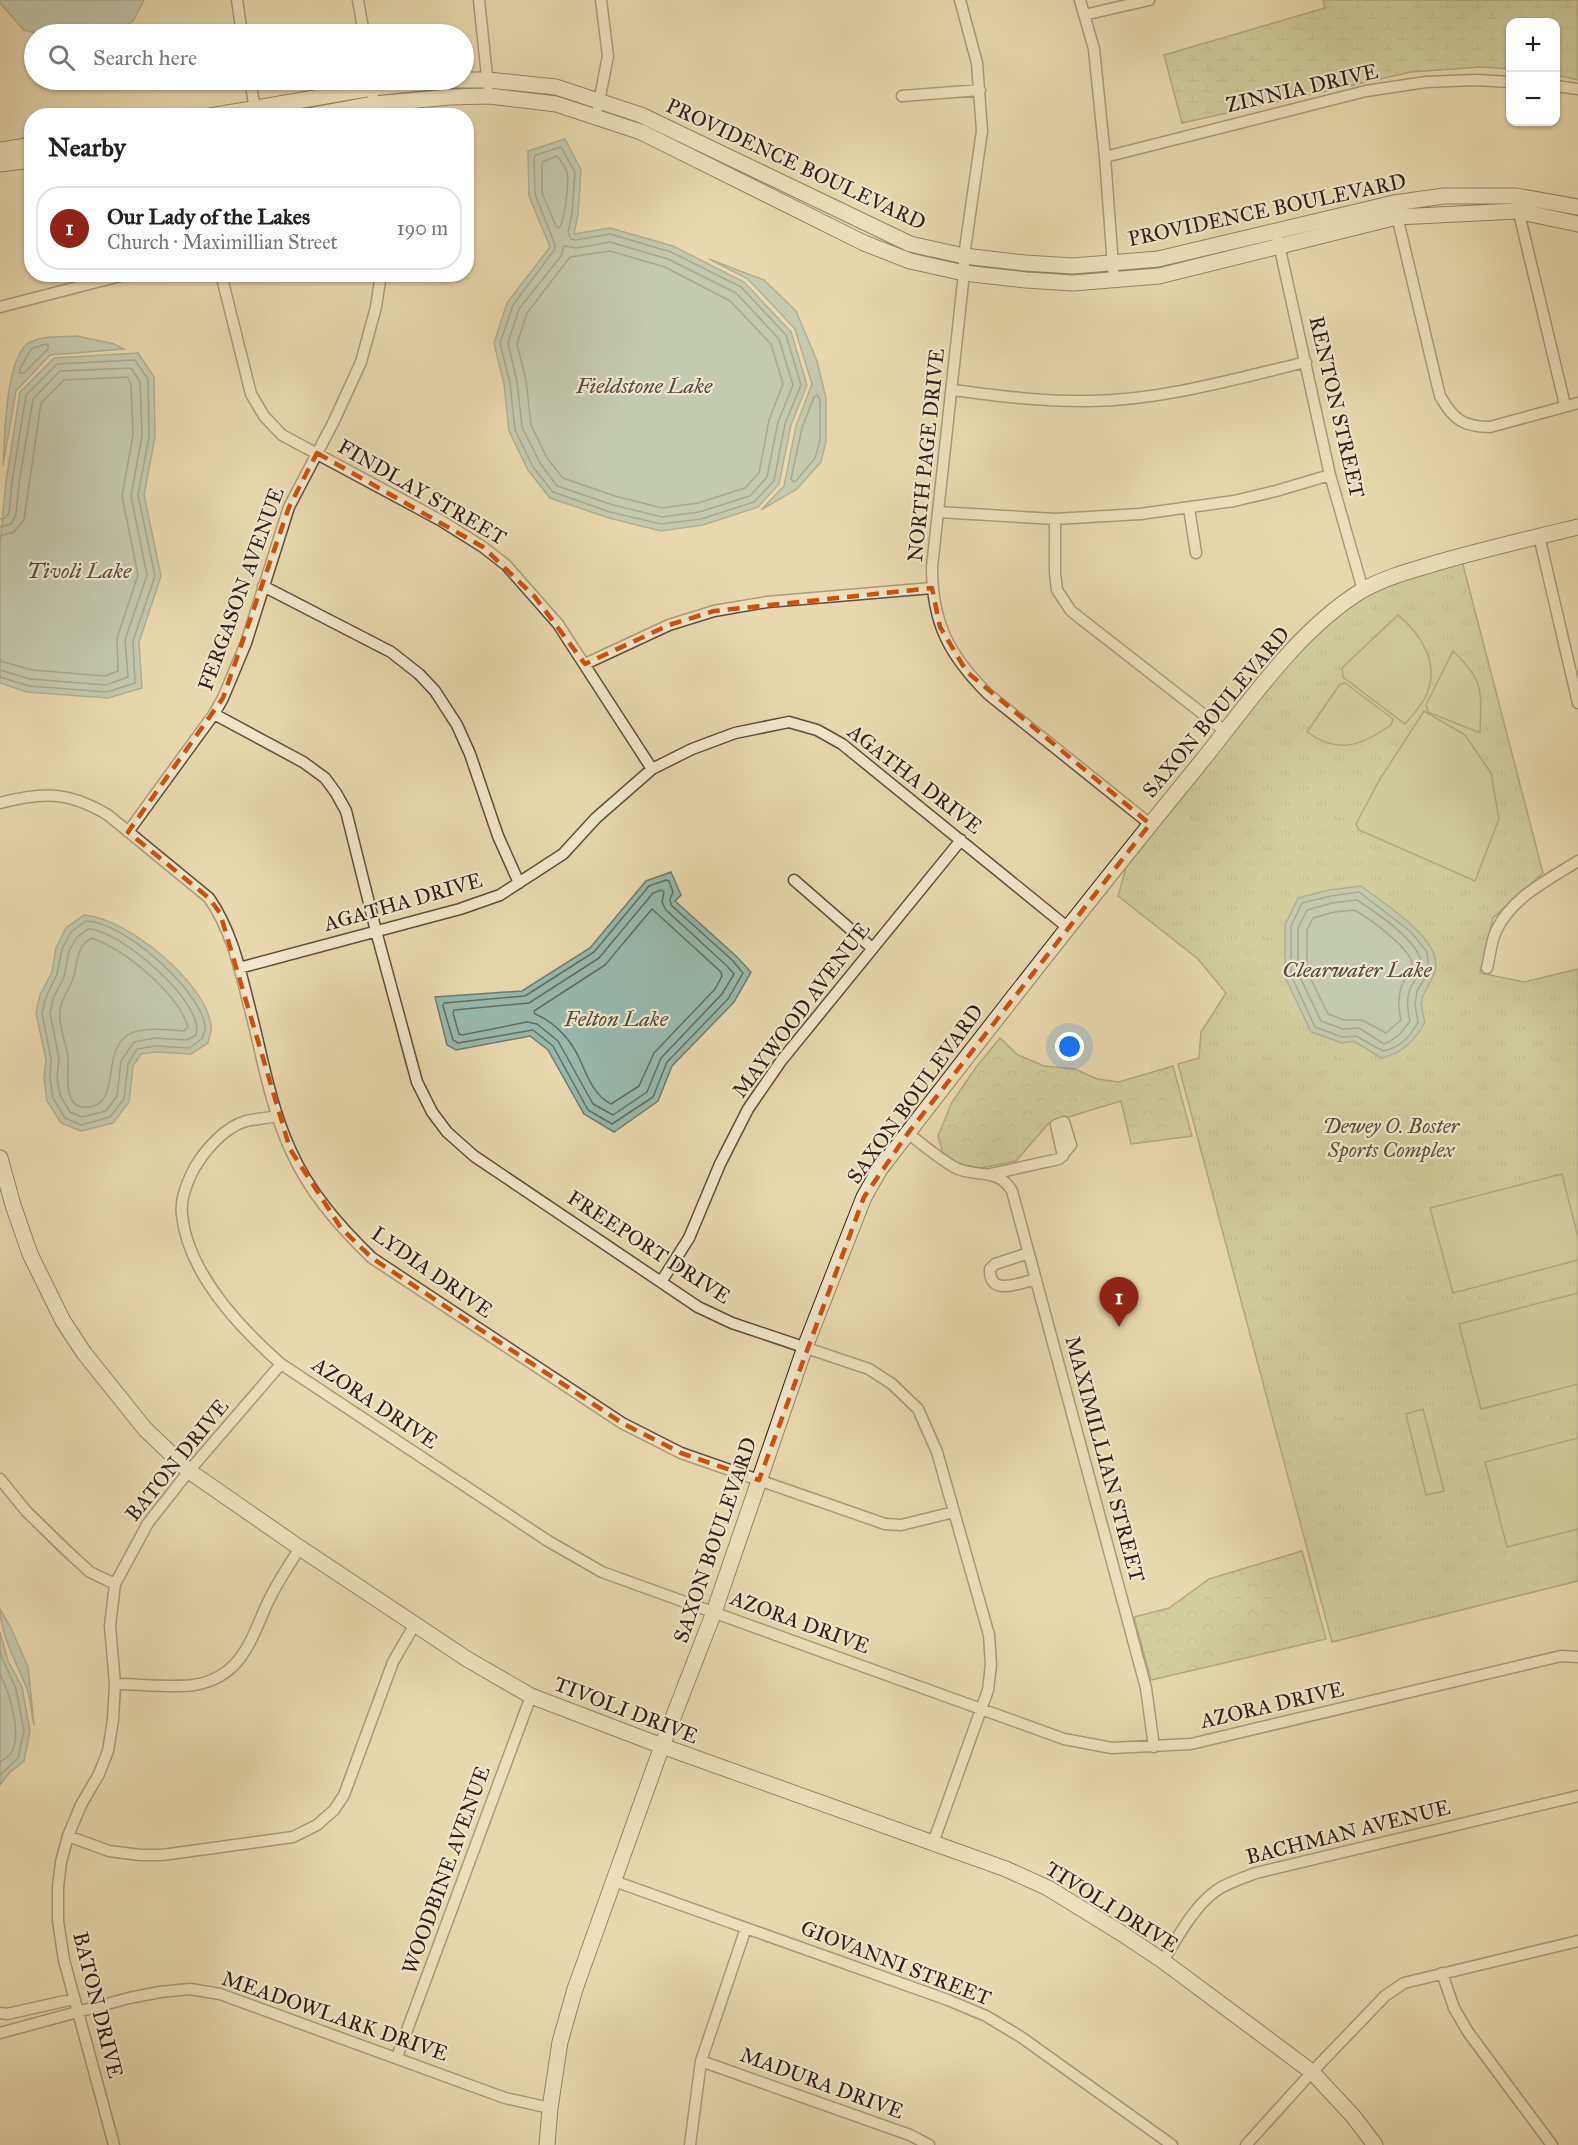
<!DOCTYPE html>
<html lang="en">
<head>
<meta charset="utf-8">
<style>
	:root { --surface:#fff; --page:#f2f2f2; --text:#222; --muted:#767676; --line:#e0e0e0; --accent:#8f2418 }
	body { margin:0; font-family:"IM FELL Great Primer",serif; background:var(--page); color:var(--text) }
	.controls { position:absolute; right:18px; top:18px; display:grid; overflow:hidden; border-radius:12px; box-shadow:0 2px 4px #0004 }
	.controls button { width:54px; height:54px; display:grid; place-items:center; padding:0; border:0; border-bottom:2px solid var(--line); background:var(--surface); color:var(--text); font:30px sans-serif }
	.you { position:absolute; left:1070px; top:1047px; width:21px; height:21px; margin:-15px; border:4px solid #fff; border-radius:50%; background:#1a73e8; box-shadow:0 0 0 9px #1a73e833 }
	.badge { display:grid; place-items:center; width:39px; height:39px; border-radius:50%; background:var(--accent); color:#fff; font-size:20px; font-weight:700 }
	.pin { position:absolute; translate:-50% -50px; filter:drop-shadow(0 2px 3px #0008) }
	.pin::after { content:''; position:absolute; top:32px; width:21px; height:18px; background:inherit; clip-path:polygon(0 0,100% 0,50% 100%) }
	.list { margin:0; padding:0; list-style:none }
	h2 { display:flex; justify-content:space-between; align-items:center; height:78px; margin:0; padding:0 24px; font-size:26px }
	h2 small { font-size:20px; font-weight:400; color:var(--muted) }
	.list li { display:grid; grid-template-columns:39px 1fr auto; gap:18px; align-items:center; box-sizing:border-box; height:84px; margin:0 12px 12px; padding:0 12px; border:2px solid var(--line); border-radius:24px }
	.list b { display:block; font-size:22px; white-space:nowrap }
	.list p { margin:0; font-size:20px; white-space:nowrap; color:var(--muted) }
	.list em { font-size:20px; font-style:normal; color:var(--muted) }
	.icon { flex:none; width:33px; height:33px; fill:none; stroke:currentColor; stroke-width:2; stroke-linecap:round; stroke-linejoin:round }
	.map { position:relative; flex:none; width:1578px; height:2145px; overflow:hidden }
	.search { position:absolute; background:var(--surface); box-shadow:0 2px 4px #0004; left:24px; top:24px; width:450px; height:66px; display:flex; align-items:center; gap:15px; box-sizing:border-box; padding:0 21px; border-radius:33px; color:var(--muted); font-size:22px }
	.panel { position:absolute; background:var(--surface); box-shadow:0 2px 4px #0004; left:24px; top:108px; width:450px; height:174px; border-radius:24px }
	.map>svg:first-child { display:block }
	.forest { fill:url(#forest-crowns); stroke:#726e52; stroke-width:1.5 }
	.wetland { fill:url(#wetland-marsh); stroke:#726e52; stroke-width:1.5 }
	.park { fill:url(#park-tufts); stroke:#726e52; stroke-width:1.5 }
	.garden { fill:#b3bf8d; stroke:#726e52; stroke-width:1.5 }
	.water { fill:#97b9ad; stroke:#6f7b71; stroke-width:1.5 }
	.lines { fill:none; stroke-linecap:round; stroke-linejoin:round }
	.shore { stroke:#646c62; stroke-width:1.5 }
	.street-casing { stroke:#604c3d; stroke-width:13 }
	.secondary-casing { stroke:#321e17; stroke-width:17 }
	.street { stroke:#f1e6cb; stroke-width:10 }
	.secondary { stroke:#f1e6cb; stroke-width:15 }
	.marked { fill:none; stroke:#cd500e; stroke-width:4.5; stroke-dasharray:12 8; stroke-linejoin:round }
	.labels { text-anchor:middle; stroke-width:4.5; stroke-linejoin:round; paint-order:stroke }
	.street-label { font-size:21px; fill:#321e17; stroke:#f1e6cb }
	.park-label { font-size:21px; font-style:italic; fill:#594e3a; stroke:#f1e6cb }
	.water-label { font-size:22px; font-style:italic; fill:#504c44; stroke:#f1e6cb }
</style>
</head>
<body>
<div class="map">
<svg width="1578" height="2145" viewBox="0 0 1578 2145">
	<defs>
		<pattern id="forest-crowns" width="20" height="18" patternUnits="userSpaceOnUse" patternTransform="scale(1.5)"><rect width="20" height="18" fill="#b3bf8d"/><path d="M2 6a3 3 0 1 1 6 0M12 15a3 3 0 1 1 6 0" fill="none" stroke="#9aa479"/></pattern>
		<pattern id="wetland-marsh" width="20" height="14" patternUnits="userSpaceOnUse" patternTransform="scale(1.5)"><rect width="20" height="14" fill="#b3bf8d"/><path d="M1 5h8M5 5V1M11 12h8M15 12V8" fill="none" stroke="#9aa479"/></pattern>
		<pattern id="park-tufts" width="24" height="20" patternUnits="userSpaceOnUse" patternTransform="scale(1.5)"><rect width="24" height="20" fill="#b3bf8d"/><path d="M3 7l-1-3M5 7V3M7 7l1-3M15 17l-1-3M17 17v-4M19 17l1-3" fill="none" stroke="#9aa479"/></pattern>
	</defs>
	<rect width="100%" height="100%" fill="#e9d8af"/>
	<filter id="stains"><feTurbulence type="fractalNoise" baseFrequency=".00333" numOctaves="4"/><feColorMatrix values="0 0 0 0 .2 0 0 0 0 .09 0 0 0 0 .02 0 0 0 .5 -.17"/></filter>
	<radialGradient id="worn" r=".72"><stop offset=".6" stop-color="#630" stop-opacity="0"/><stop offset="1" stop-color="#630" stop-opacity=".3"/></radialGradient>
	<path class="forest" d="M1000 1038 1018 1055 1044 1066 1075 1069 1097 1079 1119 1082 1173 1066 1192 1136 1131 1144 1121 1101 1049 1123 1016 1161 981 1168 959 1164 943 1153 938 1136 952 1102 977 1066Z
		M1302 1551 1326 1639 1151 1680 1134 1617 1169 1608 1209 1579Z"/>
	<path class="wetland" d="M1323 0H1578V80L1556 75V22H1510V69L1481 67 1411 72 1182 123 1164 55 1325 8Z"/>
	<path class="park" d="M1462 561 1543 873 1493 918 1480 973 1524 982 1578 969V1581L1332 1642 1178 1064 1199 1058 1201 1032 1226 993 1198 959 1118 896 1127 864 1284 668 1324 625 1357 601 1388 584Z"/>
	<path class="garden" d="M1398 615C1423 636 1441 666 1425 698 1420 707 1412 716 1405 724L1343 677 1342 668Z
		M1453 651C1485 682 1481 690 1480 733L1428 712 1426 705Z
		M1345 683 1393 719 1391 725C1362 745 1339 755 1307 732L1340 684Z
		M1424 711 1465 735 1491 773 1499 819 1475 881 1359 830 1356 824 1380 779Z
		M1562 1174 1578 1237V1260L1453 1293 1430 1208Z
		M1578 1293V1384L1481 1409 1459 1324Z
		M1423 1409 1444 1491 1426 1495 1406 1414Z
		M1578 1438V1529L1507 1547 1485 1462Z"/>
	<path class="water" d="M0 0H144L133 21 114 34H40L24 30 0 3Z
		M565 139 581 170 578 215 574 234 610 228 673 246 744 282 791 332 807 385 791 425 779 484 758 507 703 525 661 531 609 518 550 498 528 470 509 431 504 384 494 343 507 303 550 247 529 196 528 151Z
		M709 259 764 280 796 311 817 361 826 398V441L821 462 797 489 761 510 784 486 796 426 812 384 795 329 748 279Z
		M77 336 114 344 124 349 50 355 16 391 3 465C5 437 5 363 27 344 38 335 64 337 77 336Z
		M138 353 154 377 155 437 144 495 161 576 139 642 142 688 108 698 27 692 0 683V545L6 482 20 392 54 358Z
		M671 872 681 895 675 901 736 956 751 972 734 1002 672 1066 658 1101 614 1132 584 1114 548 1050 530 1036 456 1050 447 1045 435 997 522 991 590 948 646 881Z
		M1361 886C1383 903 1448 942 1434 974 1424 997 1417 995 1425 1022 1415 1041 1402 1054 1381 1058L1354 1041 1342 1043 1311 1032 1285 977V925L1298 898 1330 890Z
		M84 915C127 918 205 982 211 1025 212 1031 209 1038 208 1043L191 1054 156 1052 141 1054 133 1066 129 1102 113 1123 81 1131 61 1123 47 1101 44 1078 46 1060 36 1013 40 995 52 972 56 948 66 928Z
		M0 1609 11 1628 28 1667 34 1725C31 1712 31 1696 25 1684 16 1662 0 1633 0 1609Z
		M0 1632 8 1661 22 1687 30 1731 24 1761 9 1773 0 1785Z"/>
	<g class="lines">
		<path class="shore" d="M561 147 575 172 572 214 568 232 571 239 576 240 610 234 671 252 741 287 786 335 801 385 785 424 774 481 754 502 701 519 661 524 610 512 553 492 533 467 515 430 510 383 500 343 513 305 555 249V245L535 194 534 158 536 155Z
			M557 156C560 160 565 167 567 172 569 183 565 221 559 228L556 226 542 193V162Z
			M610 242 668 259 736 293 779 339 793 385 778 422 767 477 750 496 699 512 662 517 613 505 557 486 540 463 522 427 517 382 508 343 519 309 561 256 564 246 577 248Z
			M610 251 665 267 730 301 771 344 783 384 769 420 759 473 745 488 698 503 662 508 615 496 563 478 547 458 531 425 526 380 517 344 527 313 570 257Z
			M45 344 48 345V349L24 373H20V369L31 349Z
			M817 395 820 399V440L815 458 796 481 794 482 791 479 802 428 814 397Z
			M0 519 5 518 9 513 12 482 26 395 57 364 135 360 148 379 149 437 138 495 155 576 133 641 135 683 107 692 29 686 0 677
			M0 527 11 524 16 514 19 483 33 399 60 371 131 368 140 382 142 436 131 496 147 575 125 640 128 677 106 685 30 679 0 670
			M0 536 14 532 24 520 41 403 64 380 127 377 131 384 133 435 122 496 138 575 117 638 118 671 105 676 32 670 0 661
			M666 880 669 881 673 892 670 899 671 905 732 960 743 973 728 999 667 1062 653 1097 612 1124 588 1110 553 1046 533 1030 458 1043 453 1040 443 1006 444 1003 525 996 594 952 649 886Z
			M661 890 664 892 662 902 666 910 727 966 734 974 722 994 661 1058 647 1092 613 1115 593 1104 558 1041 537 1024 527 1022 462 1035 459 1034 453 1013 454 1010 529 1003 599 958 653 893Z
			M1359 892 1411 932 1427 952 1429 971 1417 991 1415 1005 1418 1022C1411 1036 1399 1048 1383 1051L1356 1036 1342 1037 1315 1027 1291 975V926L1302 903 1331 896Z
			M1357 900C1374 911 1427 946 1421 969 1420 975 1414 980 1412 985 1405 998 1408 1009 1410 1021L1400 1034 1389 1042 1384 1044 1359 1028 1343 1029 1321 1021 1298 973V928L1307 910 1332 903Z
			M652 909 721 972 722 976 715 989 654 1053 639 1086 611 1104C594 1095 588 1078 580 1060 572 1041 555 1022 535 1014L534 1011 605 965Z
			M1354 910C1367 917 1416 951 1412 967 1411 973 1405 978 1403 983 1397 996 1398 1008 1401 1020L1386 1033 1362 1020H1344L1328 1014 1307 971V930L1313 918 1334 912Z
			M86 921C122 921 200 989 205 1026 206 1030 203 1035 202 1039L189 1048 155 1046 137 1049 128 1064 124 1099 110 1117 81 1125 65 1118 53 1098 50 1078 51 1059 42 1013 46 997 57 974 62 949 71 932Z
			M88 929C119 929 206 1003 196 1035L187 1040 155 1038 134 1042 121 1061 117 1096 106 1111 82 1117 70 1112 60 1095 57 1078 59 1058 50 1013 53 999 64 977 69 951 77 937Z
			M92 938C126 951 177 992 188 1027L184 1031C168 1030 150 1027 134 1032 96 1045 126 1110 83 1107 62 1106 69 1067 68 1055 65 1041 58 1024 60 1010 61 1000 68 991 72 981 79 965 74 947 92 938Z
			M0 1653 16 1689 24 1731 18 1758 0 1775
			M0 1674C9 1692 23 1734 11 1753 9 1757 3 1760 0 1762"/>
		<defs>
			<path id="street" d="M237 0 242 34
				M358 0 364 34
				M479 0 488 86
				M960 0 977 63 982 131 964 256V273L932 567C932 623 949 655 988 694L1150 824
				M1080 0 1094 49 1105 157 1114 280
				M1084 15 1149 0
				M250 80 256 115
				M371 80 375 116
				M1556 86 1578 89
				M902 96 980 90
				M598 107 608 56 601 0
				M1105 157 1366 91 1426 82 1476 80 1510 82
				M1517 205 1565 405
				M1396 212 1440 396C1453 419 1463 427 1490 427L1578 403
				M1278 240 1330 475 1363 590
				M221 274 251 394 264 416 282 435 440 520 483 547 506 565 558 624 652 769
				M0 307 128 274
				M953 390C998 396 1044 402 1090 401 1163 400 1235 379 1306 362
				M1189 508 1196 553
				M938 512 1055 519 1140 514 1234 501 1276 491 1330 475
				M1055 519V573L1057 590 1071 611 1226 732
				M1539 536 1578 703
				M263 586 391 652 419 674 435 691 457 725 470 754 498 836 519 883
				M585 664 669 625 714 611 767 602 932 588
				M214 714 303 762 325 778 336 793 346 811 376 931 417 1082 432 1112 447 1132 474 1156 698 1307 732 1323 869 1369 892 1384 918 1409 937 1452 989 1635 991 1665 988 1690 933 1843
				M0 803C43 792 68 791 108 815L209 898C232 931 240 970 250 1009 262 1055 270 1105 290 1149 309 1192 339 1226 372 1258L622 1423 681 1453 885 1524 901 1525 954 1512
				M128 832 214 714 223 698 246 643 289 507 334 421 361 362 376 307 381 274
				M794 880 872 948
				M239 968 460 909 500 895 563 854 596 818 652 769 692 749 735 733 789 722 817 730 842 744 1067 927
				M1487 968C1490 956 1491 942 1496 931 1512 897 1548 880 1578 861
				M277 1116C267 1118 256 1119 246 1121 225 1127 206 1149 195 1167 188 1180 180 1199 182 1215 188 1273 239 1327 281 1364L548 1541 602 1572 1064 1739 1112 1748 1191 1744 1561 1656 1578 1657
				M908 1133C923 1145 937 1157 954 1167 975 1179 997 1166 1012 1191L1146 1688 1154 1747
				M991 1174 1059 1159 1071 1145 1064 1122 1056 1125 1063 1156
				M1029 1253 995 1264 990 1269C989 1297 1020 1283 1036 1279
				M661 1282 689 1238 720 1164 748 1109 781 1061 961 840
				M0 1479 26 1511 67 1551 90 1572 115 1584
				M115 1684C138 1684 172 1688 194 1685 241 1677 250 1642 267 1604 276 1585 288 1566 300 1548
				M68 1836 109 1851 140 1855H162L293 1837 317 1825 334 1810 344 1795 393 1662 415 1624
				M614 1881 948 2000 986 2016 1021 2037 1172 2145
				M1163 1961C1178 1937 1193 1907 1217 1890 1229 1882 1243 1878 1256 1873L1578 1796
				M1442 1973 1454 2008 1468 2032 1552 2145
				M0 2013 7 2014 74 1999
				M0 2033 129 1998 160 1992 190 1989 220 1994 505 2098 550 2108
				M397 2057 531 1696
				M701 2061 910 2135 929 2145
				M114 2145 64 1960 58 1921V1887L61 1862 68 1836 81 1805 99 1774 108 1751 113 1720 115 1684 110 1626 115 1584 148 1523 189 1471 281 1364
				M690 2145 701 2061 746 1928
				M1246 2145 1312 2072 1385 1996 1404 1983 1578 1941"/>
			<path id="secondary" d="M210 116 372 88 450 80H488L556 87 641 115 910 244 964 256 1025 263 1073 266 1158 259 1394 203 1444 196H1516L1578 207
				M309 116 374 104 450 97 489 96 556 104 641 132 864 243 910 261 964 273 1026 280 1073 283 1159 276 1397 217 1517 211 1578 224
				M0 150 32 145
				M0 164 32 160
				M0 1158 13 1205 30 1254 63 1321 84 1353 145 1429 189 1471 300 1548 467 1659 531 1696 662 1746 1006 1869 1048 1888 1121 1933 1163 1961 1312 2072 1353 2116 1375 2145
				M547 2145 550 2108 560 2042 575 1989 662 1746 714 1612 805 1347 864 1197 880 1169C984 1034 1089 899 1197 767 1246 707 1295 632 1361 591 1385 577 1413 570 1440 562 1485 549 1532 538 1578 527"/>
		</defs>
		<use href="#street" class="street-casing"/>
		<use href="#secondary" class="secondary-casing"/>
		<use href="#street" class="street"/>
		<use href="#secondary" class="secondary"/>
	</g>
	<path d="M0 0H1578V2145H0ZM317 453 483 547 535 597 585 664 669 625 714 611 932 588 940 627 967 672 1150 824 908 1133 864 1197 759 1480 681 1453 622 1423 372 1258 341 1228 290 1149 220 913 209 898 128 832 223 698 289 507Z" fill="#e9d8af" fill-opacity=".55" fill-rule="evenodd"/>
	<path class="marked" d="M317 453 483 547 535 597 585 664 669 625 714 611 932 588 940 627 967 672 1150 824 908 1133 864 1197 759 1480 681 1453 622 1423 372 1258 341 1228 290 1149 220 913 209 898 128 832 223 698 289 507Z"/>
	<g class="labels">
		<g class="street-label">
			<text transform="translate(1302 88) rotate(-13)" y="7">ZINNIA DRIVE</text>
			<text transform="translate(796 164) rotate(25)" y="7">PROVIDENCE BOULEVARD</text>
			<text transform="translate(1267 210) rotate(-12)" y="7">PROVIDENCE BOULEVARD</text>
			<text transform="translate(1337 407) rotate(77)" y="7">RENTON STREET</text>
			<text transform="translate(926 455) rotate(-84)" y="7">NORTH PAGE DRIVE</text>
			<text transform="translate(422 492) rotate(30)" y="7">FINDLAY STREET</text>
			<text transform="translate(241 589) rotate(-70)" y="7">FERGASON AVENUE</text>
			<text transform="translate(1216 712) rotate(-50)" y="7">SAXON BOULEVARD</text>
			<text transform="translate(915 779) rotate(38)" y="7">AGATHA DRIVE</text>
			<text transform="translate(403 902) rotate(-16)" y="7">AGATHA DRIVE</text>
			<text transform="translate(801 1010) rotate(-53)" y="7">MAYWOOD AVENUE</text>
			<text transform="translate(915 1094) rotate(-54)" y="7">SAXON BOULEVARD</text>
			<text transform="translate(649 1247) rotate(33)" y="7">FREEPORT DRIVE</text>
			<text transform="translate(432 1272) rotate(35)" y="7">LYDIA DRIVE</text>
			<text transform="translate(375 1403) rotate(34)" y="7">AZORA DRIVE</text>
			<text transform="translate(1105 1459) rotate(75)" y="7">MAXIMILLIAN STREET</text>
			<text transform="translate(177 1460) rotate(-51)" y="7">BATON DRIVE</text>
			<text transform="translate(715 1540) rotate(-71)" y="7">SAXON BOULEVARD</text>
			<text transform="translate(800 1622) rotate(20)" y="7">AZORA DRIVE</text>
			<text transform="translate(1272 1705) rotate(-13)" y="7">AZORA DRIVE</text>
			<text transform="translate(626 1710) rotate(21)" y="7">TIVOLI DRIVE</text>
			<text transform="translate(1348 1832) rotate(-14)" y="7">BACHMAN AVENUE</text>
			<text transform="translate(446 1870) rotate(-70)" y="7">WOODBINE AVENUE</text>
			<text transform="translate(1112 1907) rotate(32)" y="7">TIVOLI DRIVE</text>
			<text transform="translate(896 1963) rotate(21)" y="7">GIOVANNI STREET</text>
			<text transform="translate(98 2005) rotate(76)" y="7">BATON DRIVE</text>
			<text transform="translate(335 2016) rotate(19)" y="7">MEADOWLARK DRIVE</text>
			<text transform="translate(822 2083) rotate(20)" y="7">MADURA DRIVE</text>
		</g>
		<g class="park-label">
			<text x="1391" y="1133">Dewey O. Boster<tspan x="1391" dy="24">Sports Complex</tspan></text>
		</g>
		<g class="water-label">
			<text x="644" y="393">Fieldstone Lake</text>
			<text x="79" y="578">Tivoli Lake</text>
			<text x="1357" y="977">Clearwater Lake</text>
			<text x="616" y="1026">Felton Lake</text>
		</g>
	</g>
	<rect width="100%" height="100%" filter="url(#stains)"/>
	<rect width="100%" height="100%" fill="url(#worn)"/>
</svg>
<div class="controls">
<button>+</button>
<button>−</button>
</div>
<div class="you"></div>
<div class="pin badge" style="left:1119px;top:1327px">1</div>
<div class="search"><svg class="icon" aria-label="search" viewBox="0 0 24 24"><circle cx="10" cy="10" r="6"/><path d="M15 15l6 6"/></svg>Search here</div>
<section class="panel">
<h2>Nearby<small></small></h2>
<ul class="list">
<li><span class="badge">1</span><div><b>Our Lady of the Lakes</b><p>Church · Maximillian Street</p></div><em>190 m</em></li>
</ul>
</section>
</div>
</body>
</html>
